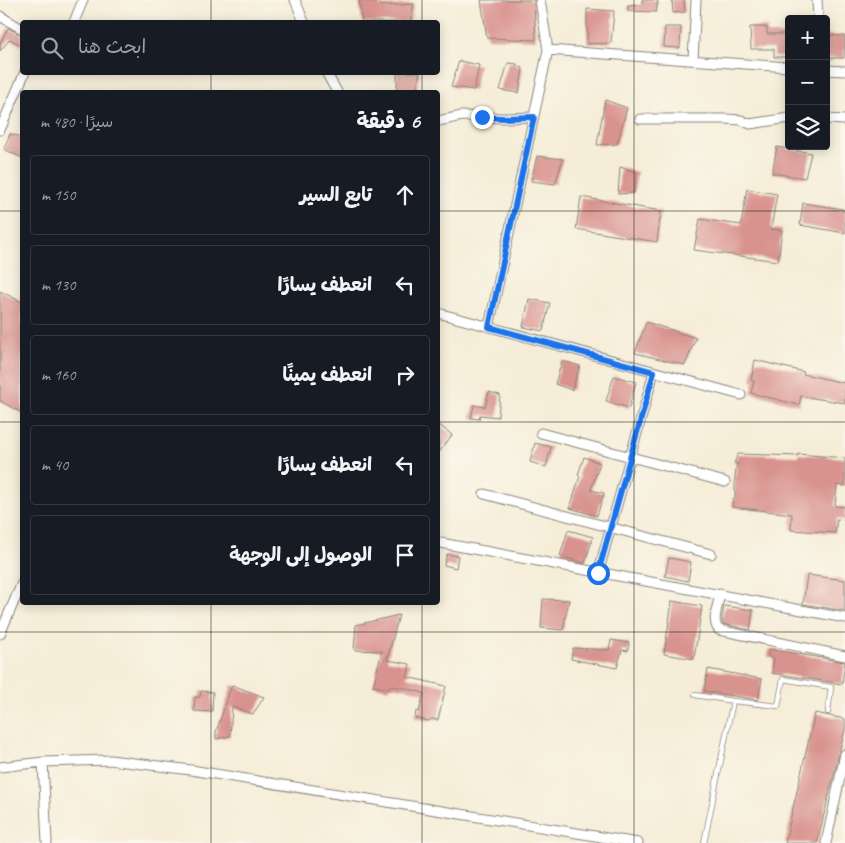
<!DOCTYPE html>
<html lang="ar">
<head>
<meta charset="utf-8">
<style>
	:root { --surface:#171b24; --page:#242831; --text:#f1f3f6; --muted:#9ea1a6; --line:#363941 }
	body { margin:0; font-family:Caveat,"Playpen Sans Arabic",sans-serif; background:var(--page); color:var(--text); direction:rtl }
	.controls { position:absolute; right:15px; top:15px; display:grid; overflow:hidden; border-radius:5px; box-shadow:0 2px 12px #0003 }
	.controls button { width:45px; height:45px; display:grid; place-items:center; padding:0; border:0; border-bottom:1px solid var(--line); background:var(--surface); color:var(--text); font:25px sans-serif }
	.stop { position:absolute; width:15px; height:15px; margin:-11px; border:4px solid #1a73e8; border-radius:50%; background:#fff }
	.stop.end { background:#1a73e8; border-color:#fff; box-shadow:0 1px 5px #0008 }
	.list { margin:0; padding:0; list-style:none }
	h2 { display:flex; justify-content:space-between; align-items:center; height:65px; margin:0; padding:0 20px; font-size:21px }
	h2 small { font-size:16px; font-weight:400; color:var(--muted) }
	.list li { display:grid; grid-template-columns:32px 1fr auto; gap:15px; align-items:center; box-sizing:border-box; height:80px; margin:0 10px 10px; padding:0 10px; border:1px solid var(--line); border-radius:5px }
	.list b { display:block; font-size:19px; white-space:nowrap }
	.list em { font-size:16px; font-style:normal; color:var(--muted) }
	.icon { flex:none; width:28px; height:28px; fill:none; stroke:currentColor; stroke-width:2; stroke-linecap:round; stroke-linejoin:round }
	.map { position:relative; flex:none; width:845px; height:843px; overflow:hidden; direction:ltr }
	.search { position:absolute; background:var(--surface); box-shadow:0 2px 12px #0003; left:20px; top:20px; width:420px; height:55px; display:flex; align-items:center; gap:12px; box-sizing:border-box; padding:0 18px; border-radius:5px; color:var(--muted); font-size:19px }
	.panel { position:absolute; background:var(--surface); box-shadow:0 2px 12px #0003; left:20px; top:90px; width:420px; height:515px; border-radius:5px; direction:rtl }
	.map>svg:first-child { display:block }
	.building { fill:#d9938e }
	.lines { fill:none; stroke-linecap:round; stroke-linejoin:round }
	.lane-casing { stroke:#88847a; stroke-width:6 }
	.street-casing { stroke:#88847a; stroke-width:11 }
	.lane { stroke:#fff; stroke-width:4.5 }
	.street { stroke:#fff; stroke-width:9 }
	.route { stroke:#1a73e8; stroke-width:6 }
	.grid { fill:none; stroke:#1c1c1c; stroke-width:1; stroke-opacity:0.55 }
</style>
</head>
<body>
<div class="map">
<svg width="845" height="843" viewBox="0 0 845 843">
	<rect width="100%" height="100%" fill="#fbf7ec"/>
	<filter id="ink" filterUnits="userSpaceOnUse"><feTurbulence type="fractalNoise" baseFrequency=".02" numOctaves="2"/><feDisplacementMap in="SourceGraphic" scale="10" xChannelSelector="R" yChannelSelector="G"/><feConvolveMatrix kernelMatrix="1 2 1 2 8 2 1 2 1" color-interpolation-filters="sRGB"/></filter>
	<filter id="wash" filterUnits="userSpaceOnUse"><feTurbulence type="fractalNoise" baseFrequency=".0096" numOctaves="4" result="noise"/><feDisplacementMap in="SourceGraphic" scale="20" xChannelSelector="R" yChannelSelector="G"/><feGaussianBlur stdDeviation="1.12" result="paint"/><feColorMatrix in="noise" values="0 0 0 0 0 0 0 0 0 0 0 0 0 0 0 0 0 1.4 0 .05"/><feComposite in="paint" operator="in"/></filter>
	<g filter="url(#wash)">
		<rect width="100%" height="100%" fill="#f5edd7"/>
		<g id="blocks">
			<path class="building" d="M359 0 379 2 380 6 414 4 410 22H362Z
				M481 0H534L536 40 487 38Z
				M642 0H658L656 12 628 11V6L642 5Z
				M672 0H684L685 12 673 13Z
				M587 9 614 11 611 43 587 44Z
				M665 27H681L680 48 664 47Z
				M750 27H767V34H789V57H774V49H751Z
				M8 28 22 35V46L10 39 0 51V43Z
				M826 35 845 36 844 58H826Z
				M459 61 479 65 474 90 451 87Z
				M508 63 517 64V66L523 68 519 93 500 90Z
				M397 72H420L416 92 397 90Z
				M605 100 627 108 617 144 597 145Z
				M10 134 22 137V158L4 149Z
				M777 147 811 153 805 178 772 173Z
				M537 156 563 159 555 184 531 181Z
				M620 167 637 172 634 193 618 194Z
				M747 189 777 194 771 229 782 230 778 261 694 250 700 219 741 225Z
				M581 197 661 211 657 242 576 229Z
				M803 203 843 209 842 211H845V233L800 225Z
				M0 291 22 302V413L0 401Z
				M529 299 550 303 543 331 523 327Z
				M646 322 696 338 685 365 635 353Z
				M755 360 804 372 803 374 845 383V403L801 396 799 405 751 393 754 381 751 380Z
				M562 361 580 366 572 390 555 384Z
				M614 376 636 382 629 408 606 401Z
				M489 392 500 395 498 417 480 415 479 419 471 418 474 405 485 407Z
				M438 424 452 435 438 454Z
				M535 443 551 447 546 467 530 462Z
				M738 454 798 456V454L845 458V486L837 485 835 506 845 507V520L837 519 835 533 791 530 792 514 732 507 733 499H735V477L737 463H734Z
				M584 457 600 463 591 490 604 493 597 516 570 508 580 476 578 475Z
				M568 530 593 537 585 563 560 556Z
				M447 554 458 556 456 568 444 565Z
				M669 558 691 562 688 581 665 576Z
				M807 575 845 580V611L803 604Z
				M543 599 569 600 563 630 541 628Z
				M672 601 702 606 694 659 664 654Z
				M724 606 753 610 750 630 723 624 722 618Z
				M399 615 387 660 410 664 407 677 446 686 438 720 432 719 428 721 415 718 416 711 419 712 424 693 405 688 390 686 389 689 373 686 382 651 354 650 356 625Z
				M611 640 629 643 628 651 622 650 617 668 571 659 573 648 609 650Z
				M769 649 845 662 842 684 772 673 774 658 768 657Z
				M708 669 762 679 758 700 704 691Z
				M232 685 264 697 253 714 232 707 230 736 216 739V732Z
				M201 691 213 692 212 712 194 711 195 697H200Z
				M815 713 845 719V729L817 843H785Z"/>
		</g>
	</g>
	<g filter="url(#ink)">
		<use href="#blocks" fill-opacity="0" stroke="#88847a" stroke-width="1"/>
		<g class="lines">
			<defs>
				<path id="lane" d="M695 695 733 701 704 843
					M733 701 778 706 783 679 831 687 828 712"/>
				<path id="street" d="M295 0 304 22
					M817 0 818 19
					M0 16 22 29
					M74 22 83 0
					M548 50 789 67
					M693 60 696 0
					M826 70 845 71
					M326 72 337 92
					M640 119H726L741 120 750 124 789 118
					M826 119 845 120
					M438 121 462 116 503 118 534 117
					M0 130 25 72
					M438 313 741 395
					M489 327 548 50 540 0
					M541 433 725 482
					M484 494 711 554
					M441 543 845 618
					M598 573 654 372
					M720 594C718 605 711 622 719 630L845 656
					M0 634 22 583
					M43 762 47 843
					M0 767 43 762 110 760 191 770 638 843
					M826 843 845 754"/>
			</defs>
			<use href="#lane" class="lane-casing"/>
			<use href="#street" class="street-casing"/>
			<use href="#lane" class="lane"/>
			<use href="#street" class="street"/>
		</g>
	</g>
	<g class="lines" filter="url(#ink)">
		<path class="route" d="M482 117 503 118 534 117 489 327 654 372 598 573"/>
	</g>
	<path class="grid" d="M211 0V22M422 0V22M634 0V843M211 72V92M422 72V92M0 211H22M438 211H845M0 422H22M438 422H845M211 602V843M422 602V843M0 632H845"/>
</svg>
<div class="controls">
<button>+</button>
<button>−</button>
<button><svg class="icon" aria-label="layers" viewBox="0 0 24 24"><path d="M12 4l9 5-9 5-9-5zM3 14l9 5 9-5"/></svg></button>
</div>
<div class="stop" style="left:598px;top:573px"></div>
<div class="stop end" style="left:482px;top:117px"></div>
<div class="search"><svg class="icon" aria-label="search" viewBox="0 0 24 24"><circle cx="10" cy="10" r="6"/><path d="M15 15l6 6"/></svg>ابحث هنا</div>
<section class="panel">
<h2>6 دقيقة<small>سيرًا · 480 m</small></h2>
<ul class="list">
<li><svg class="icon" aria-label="ahead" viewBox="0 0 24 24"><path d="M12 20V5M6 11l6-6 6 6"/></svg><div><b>تابع السير</b></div><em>150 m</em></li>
<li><svg class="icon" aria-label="left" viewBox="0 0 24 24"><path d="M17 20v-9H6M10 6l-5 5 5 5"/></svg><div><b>انعطف يسارًا</b></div><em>130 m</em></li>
<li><svg class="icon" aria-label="right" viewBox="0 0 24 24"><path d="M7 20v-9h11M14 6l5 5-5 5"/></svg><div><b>انعطف يمينًا</b></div><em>160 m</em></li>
<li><svg class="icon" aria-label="left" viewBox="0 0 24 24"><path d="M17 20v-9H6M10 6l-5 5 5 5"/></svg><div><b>انعطف يسارًا</b></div><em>40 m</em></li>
<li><svg class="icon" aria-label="arrive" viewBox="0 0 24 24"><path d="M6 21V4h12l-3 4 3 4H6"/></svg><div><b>الوصول إلى الوجهة</b></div></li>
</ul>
</section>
</div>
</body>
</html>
